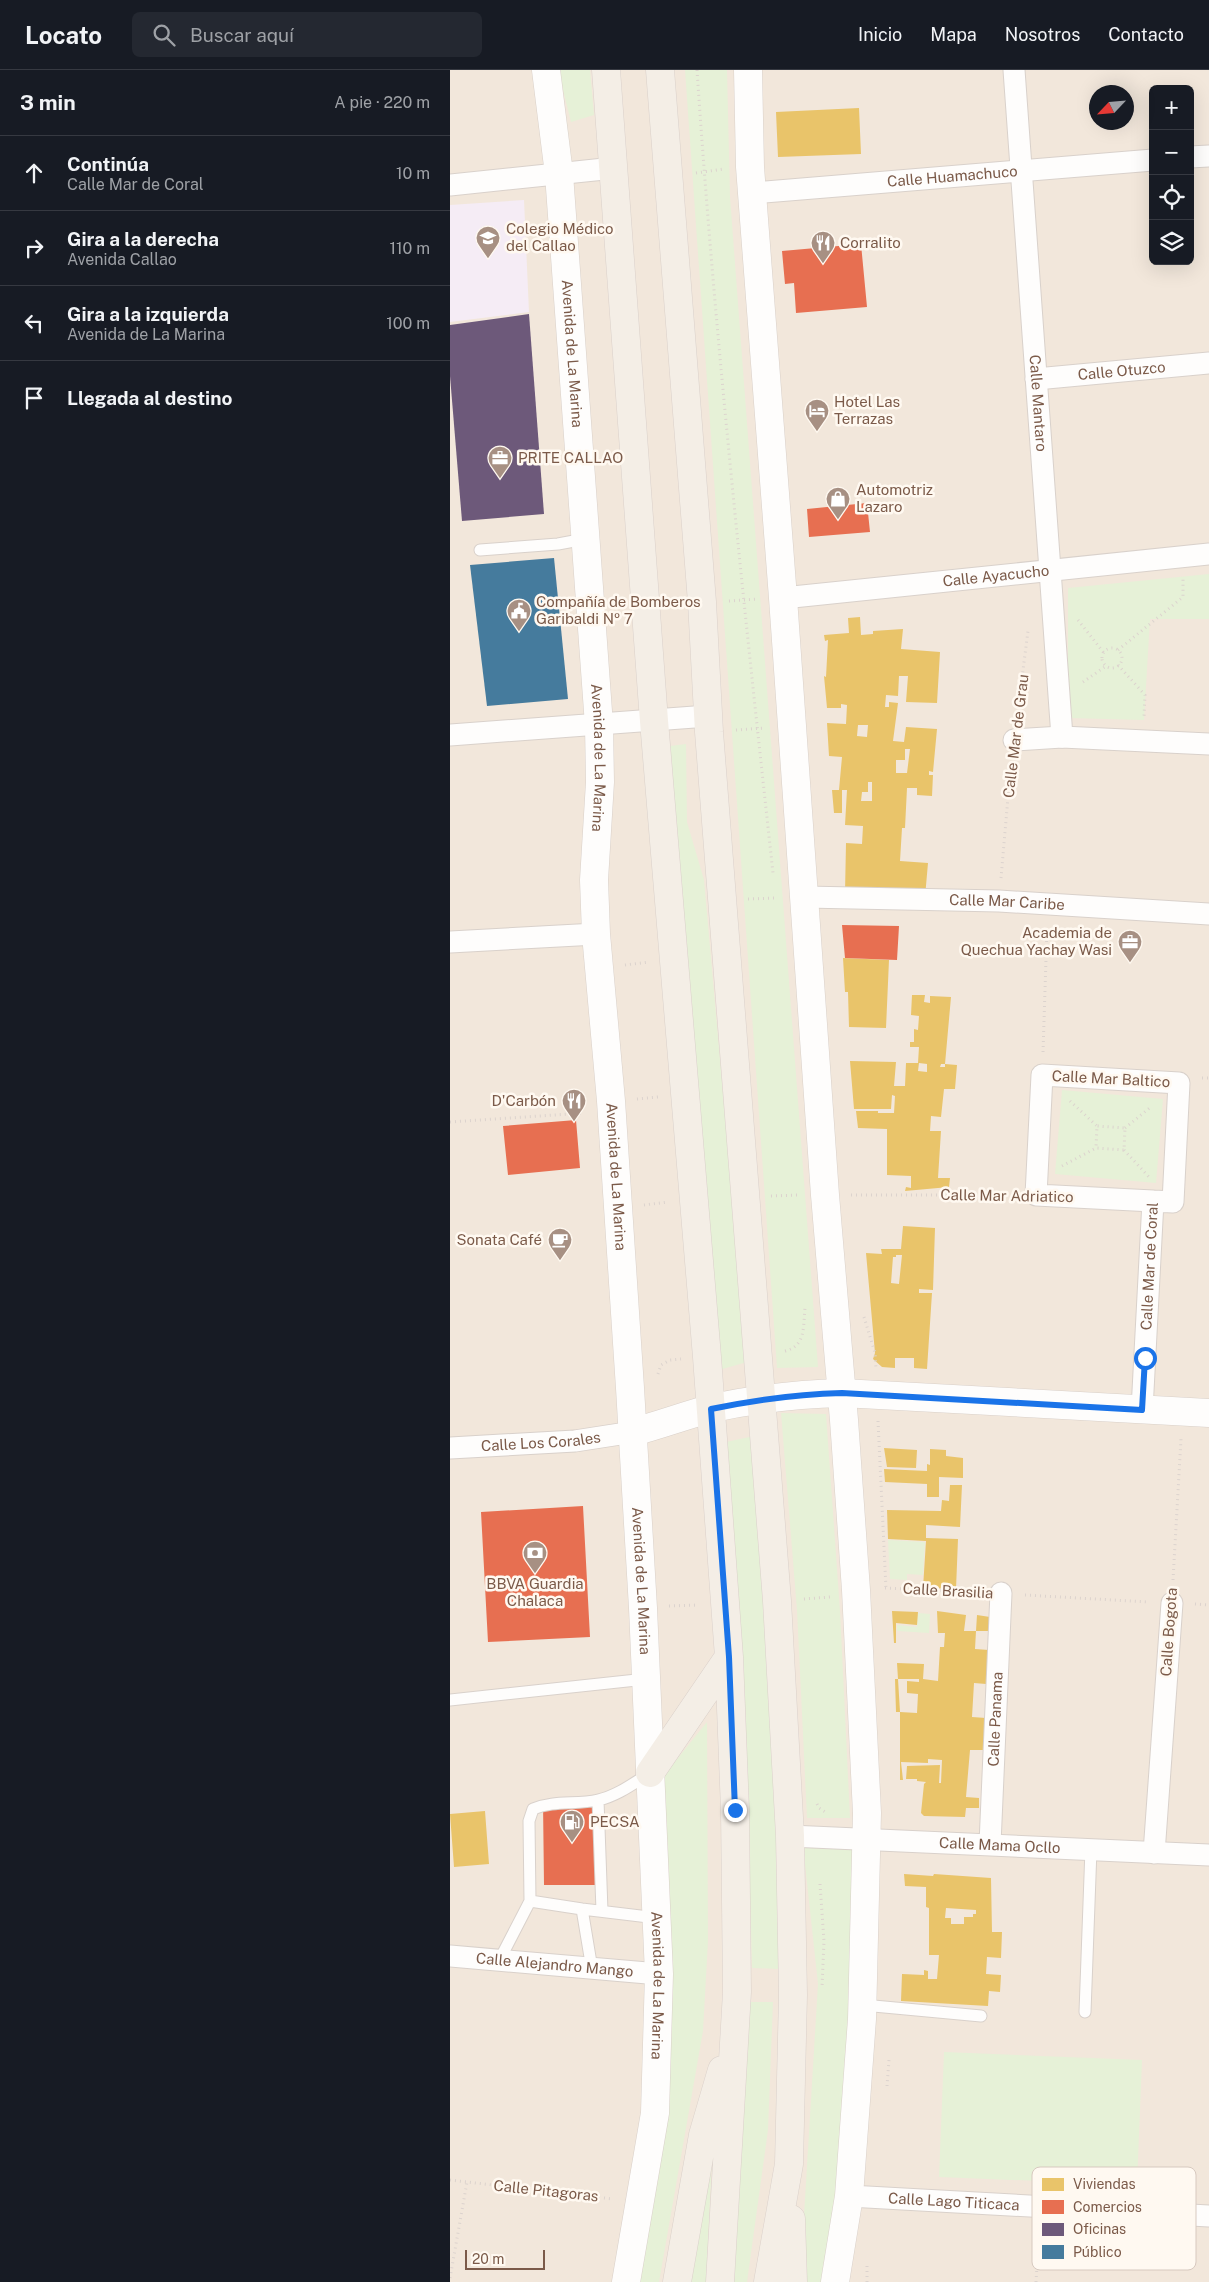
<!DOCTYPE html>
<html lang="es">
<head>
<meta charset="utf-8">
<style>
	:root { --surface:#171b24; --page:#242831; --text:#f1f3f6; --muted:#9ea1a6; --line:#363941 }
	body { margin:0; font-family:"Public Sans",sans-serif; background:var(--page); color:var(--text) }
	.controls { position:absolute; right:15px; top:15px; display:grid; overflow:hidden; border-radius:8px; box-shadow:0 5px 20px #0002 }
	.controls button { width:45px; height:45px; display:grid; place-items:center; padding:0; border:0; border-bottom:1px solid var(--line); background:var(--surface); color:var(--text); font:25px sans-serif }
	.compass { position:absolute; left:639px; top:15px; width:45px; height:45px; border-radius:50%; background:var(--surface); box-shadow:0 5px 20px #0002; rotate:244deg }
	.scale { position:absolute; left:15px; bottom:12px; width:80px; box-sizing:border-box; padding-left:5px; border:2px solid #7b5a49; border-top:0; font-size:14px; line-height:18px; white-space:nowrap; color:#7b5a49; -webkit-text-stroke:4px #fff9f1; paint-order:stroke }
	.stop { position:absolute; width:15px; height:15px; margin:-11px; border:4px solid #1a73e8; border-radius:50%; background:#fff }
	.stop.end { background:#1a73e8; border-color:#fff; box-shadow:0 1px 5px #0008 }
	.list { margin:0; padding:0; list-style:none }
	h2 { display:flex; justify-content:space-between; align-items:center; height:65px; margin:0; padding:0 20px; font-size:21px }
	h2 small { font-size:16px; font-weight:400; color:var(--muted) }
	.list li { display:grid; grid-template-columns:32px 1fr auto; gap:15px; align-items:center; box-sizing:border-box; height:75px; padding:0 20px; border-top:1px solid var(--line) }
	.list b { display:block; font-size:19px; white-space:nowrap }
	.list p { margin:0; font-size:16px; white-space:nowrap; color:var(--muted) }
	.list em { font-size:16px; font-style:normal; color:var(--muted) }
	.icon { flex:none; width:28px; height:28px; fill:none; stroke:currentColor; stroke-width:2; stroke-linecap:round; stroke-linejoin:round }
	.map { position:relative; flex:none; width:759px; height:2212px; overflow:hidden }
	header { display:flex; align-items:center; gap:30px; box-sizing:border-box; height:70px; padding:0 25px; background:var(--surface); border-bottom:1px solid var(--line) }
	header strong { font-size:24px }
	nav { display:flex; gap:28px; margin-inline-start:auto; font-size:18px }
	.search { width:350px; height:45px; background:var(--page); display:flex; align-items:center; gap:12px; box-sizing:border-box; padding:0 18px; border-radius:8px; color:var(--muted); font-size:19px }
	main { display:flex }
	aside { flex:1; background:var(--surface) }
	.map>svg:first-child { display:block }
	.residential { fill:#f2e7db; fill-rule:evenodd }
	.education { fill:#f5ecf5 }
	.green { fill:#e6f1d7 }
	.homes { fill:#e9c46a; fill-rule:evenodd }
	.shops { fill:#e76f51 }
	.offices { fill:#6d597a }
	.public { fill:#457b9d }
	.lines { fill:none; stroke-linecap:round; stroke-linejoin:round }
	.lane-casing { stroke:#d9d1cb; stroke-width:13 }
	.street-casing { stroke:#d9d1cb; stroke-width:23 }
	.secondary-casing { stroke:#d9d0c9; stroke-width:29 }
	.primary-casing { stroke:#dad0ca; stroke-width:29 }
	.path { stroke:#dcd3ce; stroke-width:3; stroke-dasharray:1 4; stroke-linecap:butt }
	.lane { stroke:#fefdfc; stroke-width:11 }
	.street { stroke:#fefdfc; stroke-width:21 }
	.secondary { stroke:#fefdfc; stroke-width:28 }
	.primary { stroke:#f4eee6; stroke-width:28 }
	.route { stroke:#1a73e8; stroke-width:6 }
	.labels { text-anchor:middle; stroke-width:5; stroke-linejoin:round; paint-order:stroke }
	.street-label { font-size:15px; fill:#7b5a49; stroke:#fff9f1 }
	.poi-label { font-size:15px; fill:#7b5a49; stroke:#fff9f1; text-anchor:start }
	.key { fill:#fff9f1; stroke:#d7c9bf; stroke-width:1 }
	.key-label { font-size:14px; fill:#7b5a49 }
</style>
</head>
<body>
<header>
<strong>Locato</strong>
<div class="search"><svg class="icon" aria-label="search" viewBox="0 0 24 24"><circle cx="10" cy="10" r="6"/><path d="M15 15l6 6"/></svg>Buscar aquí</div>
<nav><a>Inicio</a><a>Mapa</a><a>Nosotros</a><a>Contacto</a></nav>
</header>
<main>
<aside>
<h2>3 min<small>A pie · 220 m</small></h2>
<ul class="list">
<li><svg class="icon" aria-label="ahead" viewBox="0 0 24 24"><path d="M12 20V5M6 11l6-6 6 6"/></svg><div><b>Continúa</b><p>Calle Mar de Coral</p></div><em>10 m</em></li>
<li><svg class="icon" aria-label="right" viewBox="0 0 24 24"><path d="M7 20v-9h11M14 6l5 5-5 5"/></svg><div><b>Gira a la derecha</b><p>Avenida Callao</p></div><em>110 m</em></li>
<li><svg class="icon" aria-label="left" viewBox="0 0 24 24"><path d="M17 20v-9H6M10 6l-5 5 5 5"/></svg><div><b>Gira a la izquierda</b><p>Avenida de La Marina</p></div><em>100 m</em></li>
<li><svg class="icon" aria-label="arrive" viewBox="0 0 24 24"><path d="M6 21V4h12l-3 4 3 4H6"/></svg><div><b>Llegada al destino</b></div></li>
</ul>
</aside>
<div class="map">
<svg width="759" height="2212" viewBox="0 0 759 2212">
	<rect width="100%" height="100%" fill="#f9f4ee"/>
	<path class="residential" d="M0 0H759V2212H0ZM703 19H740V191H703ZM646 22H676V52H646Z"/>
	<path class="education" d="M74 130 79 242 0 252V135Z"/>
	<path class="green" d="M108 0H140L144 45 121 52Z
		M235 0H277L280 127 368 1297 327 1298Z
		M759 504V549H700L694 650 618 648V518Z
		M236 674 237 752 254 810 297 1292 269 1300 220 676Z
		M612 1020 713 1029 706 1113 605 1104Z
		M331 1343 376 1344 390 1541 400 1748H357L347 1540Z
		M304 1366 323 1629 329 1899 302 1898 295 1629 276 1372Z
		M438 1470 475 1472 473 1505 457 1504V1510L440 1509Z
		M468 1543 480 1544 479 1563 447 1561V1555L467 1557Z
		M257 1652 258 1871 253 1961 209 2212H181L214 1961 211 1709Z
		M353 1776 403 1778V1937L390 2102 373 2212H350L368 1914Z
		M295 1932H323L318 2060 297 2212H280Z
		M494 1982 692 1990 687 2115 489 2107Z
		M263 2067 256 2212H237Z"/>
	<path class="homes" d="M409 38 411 84 328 87 326 42Z
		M410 547 411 565 423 564V561L453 559 451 579 490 582 487 633 456 632 458 606H449L448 626 436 625 435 637H439V632L448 633 443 671 454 672 456 657 487 659 483 702 479 701V705H483L482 726 467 725V718H457L455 758H452L450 791 478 793 475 827 395 823 396 773 412 774 413 756 395 755 397 720H392V743H384L382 720H389L392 687 379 686 377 653 396 654 397 635 391 634V638H377L374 606 376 607 378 570 375 571 374 565 399 563 398 548ZM408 655H418L417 667 407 666ZM455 679H460L457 703H446V690H455ZM418 712H422V731H411L412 722H418Z
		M393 888 439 890 436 958 399 957 398 922H395Z
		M462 925H475L474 932 480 933V926L501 927 495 994H491L490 997H495V994L507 995 505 1019H494L491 1047 481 1046 480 1061H491L488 1108H500L499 1117 455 1121 456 1117 461 1118V1106L437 1105V1059L408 1058 406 1041H428V1043H444L445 1026 442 1025 441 1039H404L400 991 446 992 444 1016H455L456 993H468L469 977H460V972H464V959L468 960 469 946 461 945ZM469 993 477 994V1002L468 1001Z
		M453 1156 485 1158 483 1220 469 1219V1223H482L477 1299 464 1298V1288H445V1298L432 1297 423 1289 425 1283 416 1183 432 1184 431 1179H451ZM446 1185H452L449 1214 441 1213 443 1187H446Z
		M434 1378 467 1380 466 1398 437 1397Z
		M480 1379 496 1380V1386L513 1388V1408L489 1407V1427H477V1414L435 1412 434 1399 477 1401V1394L480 1395Z
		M500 1415H512L510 1457 476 1455V1468L508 1469 506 1519 473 1518 476 1471 438 1469 437 1440 491 1441 492 1430 499 1431Z
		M442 1541 468 1542 467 1555 446 1553V1573H444Z
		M487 1541 516 1545 514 1561H526L527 1545 540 1547 539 1561H526L525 1579 539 1580 536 1614 524 1613 522 1647 536 1648 535 1680H520L516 1727 529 1728V1738H516L515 1747 474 1746 471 1743 474 1714 476 1712 467 1711V1709H456L457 1696 490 1695 489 1713H491L492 1690 478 1689V1693L451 1692 453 1710H450V1642L467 1643 468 1624 457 1623V1611L469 1612V1609H448L450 1642H446L445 1609H448L447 1593 474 1594 473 1609 488 1611 490 1577H494L495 1563H488Z
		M35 1741 39 1794 4 1797 0 1744Z
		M454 1804 483 1806 484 1804 541 1808 542 1862H552L551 1888 537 1887 536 1904 551 1905 550 1922 539 1921 538 1936 451 1931 452 1904 474 1905V1900L478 1901V1909H487L489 1885H479V1838L476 1837V1817L455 1816ZM496 1838 526 1840V1844H523V1847H514V1854H501V1848H495Z"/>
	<path class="shops" d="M411 174 417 237 346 243 344 213 335 214 332 181Z
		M417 433 420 462 359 467 357 439Z
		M392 855 449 856 447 890 395 888Z
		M126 1050 130 1098 58 1105 53 1056Z
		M133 1436 140 1567 38 1572 31 1442Z
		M93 1732H149L151 1815H94Z"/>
	<path class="offices" d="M79 244 94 444 12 451 0 306V255Z"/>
	<path class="public" d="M104 488 118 629 37 636 20 495Z"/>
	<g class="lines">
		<defs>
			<path id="lane" d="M30 480 108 474 135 469
				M0 1630 196 1609
				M148 1730 152 1841
				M80 1831 132 1839 207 1848
				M132 1839 142 1899
				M50 1889 80 1831 79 1751 83 1739C104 1730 126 1735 148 1730 167 1726 184 1713 200 1703
				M413 1935 531 1946
				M635 1942 641 1779"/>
			<g id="street">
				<path id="s1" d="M564 0 612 667"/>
				<path d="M740 87 759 86"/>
				<path d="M0 115 164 98"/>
				<path id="s2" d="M302 123 703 90"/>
				<path id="s3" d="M586 309 759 293"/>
				<path id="s4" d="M333 528 759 484"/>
				<path d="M0 665 258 646"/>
				<path d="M564 670 612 667 759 674"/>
				<path id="s5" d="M355 827 549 831 759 844"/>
				<path d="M0 872 146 864"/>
				<path id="s6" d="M692 1340 703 1131 723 1132 729 1013 592 1005 586 1125 703 1131"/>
				<path id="s7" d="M0 1378 125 1371 183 1362"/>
				<path id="s8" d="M340 1766 759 1785"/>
				<path id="s9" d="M540 1774 551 1523"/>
				<path d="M704 1783 722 1533"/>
				<path id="s10" d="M0 1886 209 1904"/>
				<path id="s11" d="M399 2126 759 2146"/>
			</g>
			<g id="secondary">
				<path id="s12" d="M96 0 109 104 149 655 150 712 144 810 146 864 161 1031 180 1318 193 1538 209 1904 205 2043 176 2212"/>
				<path d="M298 0 300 97 333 528 375 1125 394 1350 406 1520 417 1743 412 1949 399 2126 385 2212"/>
				<path d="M183 1362C210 1355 236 1345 263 1338 306 1329 348 1324 392 1323L759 1343"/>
			</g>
			<path id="primary" d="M156 0 204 651 257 1287 279 1587 285 1740 287 1922 270 2212
				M210 0 252 532 259 662 327 1531 340 1766 343 1925 339 2094 318 2212
				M200 1703 279 1587
				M341 2149 343 2212
				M227 2212 253 2065 272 2000"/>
		</defs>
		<use href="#lane" class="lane-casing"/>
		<use href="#street" class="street-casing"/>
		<use href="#secondary" class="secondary-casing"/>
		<use href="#primary" class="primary-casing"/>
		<path class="path" d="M247 0C265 268 294 536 323 803
			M246 103 274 99
			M279 531 308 529
			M628 550 654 583
			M652 588a10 10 0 1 1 20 0a10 10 0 1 1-20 0Z
			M668 580 733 527V509
			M668 595 695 625 694 647
			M633 612 656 596
			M567 647 578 561
			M286 660 314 658
			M551 808 561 693
			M298 829 326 828
			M175 895 199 892
			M593 982 597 858
			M752 1008H759
			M187 1029 208 1027
			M620 1031 647 1056
			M0 1052 134 1043
			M675 1058 702 1036
			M674 1080 699 1107
			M612 1096 646 1078 674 1080 675 1058 647 1056 646 1078
			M401 1125H563
			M321 1126 348 1125
			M194 1135 218 1132
			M414 1247 425 1283 426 1299
			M335 1281C356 1276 353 1257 355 1238
			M208 1304 211 1295 220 1290 231 1289
			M428 1351 436 1519
			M723 1510 731 1369
			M435 1518 529 1522
			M575 1525 698 1532
			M354 1529 380 1527
			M745 1534 759 1535
			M219 1536 248 1535
			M367 1734 369 1738 377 1743
			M370 1814 374 1871 372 1917
			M437 2016 439 1990
			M0 2110 163 2129
			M417 2196V2212
			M0 2208 17 2112
			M586 2212 589 2161"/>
		<use href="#lane" class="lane"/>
		<use href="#street" class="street"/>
		<use href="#secondary" class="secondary"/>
		<use href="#primary" class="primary"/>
	</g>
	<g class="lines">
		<path class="route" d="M285 1740 279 1587 261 1339C305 1330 347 1324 392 1323L692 1340 695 1288"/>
	</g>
	<defs>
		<symbol id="university-pin" viewBox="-11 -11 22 30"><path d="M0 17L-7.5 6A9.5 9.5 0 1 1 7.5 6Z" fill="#a79083" stroke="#fff9f1"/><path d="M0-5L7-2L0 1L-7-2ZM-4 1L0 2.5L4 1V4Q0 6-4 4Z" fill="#fff"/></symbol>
		<symbol id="restaurant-pin" viewBox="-11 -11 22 30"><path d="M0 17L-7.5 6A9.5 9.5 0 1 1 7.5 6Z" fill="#a79083" stroke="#fff9f1"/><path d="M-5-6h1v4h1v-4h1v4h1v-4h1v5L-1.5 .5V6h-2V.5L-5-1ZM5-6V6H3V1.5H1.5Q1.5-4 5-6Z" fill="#fff"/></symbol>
		<symbol id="hotel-pin" viewBox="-11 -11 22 30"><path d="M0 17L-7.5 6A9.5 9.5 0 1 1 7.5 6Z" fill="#a79083" stroke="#fff9f1"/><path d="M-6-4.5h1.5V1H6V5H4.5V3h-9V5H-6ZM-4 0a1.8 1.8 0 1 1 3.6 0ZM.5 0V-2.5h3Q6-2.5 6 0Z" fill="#fff"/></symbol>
		<symbol id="office-pin" viewBox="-11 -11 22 30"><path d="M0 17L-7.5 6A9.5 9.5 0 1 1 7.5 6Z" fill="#a79083" stroke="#fff9f1"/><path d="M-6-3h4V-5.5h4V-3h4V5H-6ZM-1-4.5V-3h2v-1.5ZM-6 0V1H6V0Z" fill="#fff"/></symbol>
		<symbol id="shop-pin" viewBox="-11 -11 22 30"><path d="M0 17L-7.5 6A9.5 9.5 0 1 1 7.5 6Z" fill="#a79083" stroke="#fff9f1"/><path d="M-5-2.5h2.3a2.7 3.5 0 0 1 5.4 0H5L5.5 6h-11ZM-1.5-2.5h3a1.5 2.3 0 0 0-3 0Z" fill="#fff"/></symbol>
		<symbol id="civic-pin" viewBox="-11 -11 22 30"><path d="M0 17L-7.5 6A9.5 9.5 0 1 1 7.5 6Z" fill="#a79083" stroke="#fff9f1"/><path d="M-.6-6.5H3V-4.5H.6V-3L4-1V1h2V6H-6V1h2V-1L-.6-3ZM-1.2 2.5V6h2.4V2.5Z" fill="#fff"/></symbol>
		<symbol id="cafe-pin" viewBox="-11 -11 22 30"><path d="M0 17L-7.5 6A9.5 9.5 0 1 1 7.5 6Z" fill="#a79083" stroke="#fff9f1"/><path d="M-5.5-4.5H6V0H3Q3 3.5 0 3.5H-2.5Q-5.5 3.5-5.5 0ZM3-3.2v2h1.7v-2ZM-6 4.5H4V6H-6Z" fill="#fff"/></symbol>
		<symbol id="bank-pin" viewBox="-11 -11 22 30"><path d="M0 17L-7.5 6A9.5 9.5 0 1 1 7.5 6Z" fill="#a79083" stroke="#fff9f1"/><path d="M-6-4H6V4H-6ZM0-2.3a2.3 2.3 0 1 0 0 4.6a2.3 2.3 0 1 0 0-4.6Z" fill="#fff"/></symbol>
		<symbol id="fuel-pin" viewBox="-11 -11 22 30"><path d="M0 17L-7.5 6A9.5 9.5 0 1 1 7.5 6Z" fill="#a79083" stroke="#fff9f1"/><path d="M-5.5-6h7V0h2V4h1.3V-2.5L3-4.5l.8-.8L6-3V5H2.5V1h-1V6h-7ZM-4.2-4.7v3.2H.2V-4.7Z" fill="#fff"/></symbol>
	</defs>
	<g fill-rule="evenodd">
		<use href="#university-pin" x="24" y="154" width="28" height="38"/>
		<use href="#restaurant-pin" x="359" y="159" width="28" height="38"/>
		<use href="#hotel-pin" x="353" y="327" width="28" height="38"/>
		<use href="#office-pin" x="36" y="374" width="28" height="38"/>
		<use href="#shop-pin" x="374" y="415" width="28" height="38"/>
		<use href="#civic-pin" x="55" y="527" width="28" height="38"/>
		<use href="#office-pin" x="666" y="858" width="28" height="38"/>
		<use href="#restaurant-pin" x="110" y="1017" width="28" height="38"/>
		<use href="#cafe-pin" x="96" y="1156" width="28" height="38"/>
		<use href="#bank-pin" x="71" y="1469" width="28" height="38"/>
		<use href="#fuel-pin" x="108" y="1738" width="28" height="38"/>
	</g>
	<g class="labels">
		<g class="street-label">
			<text dy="5" stroke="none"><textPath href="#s2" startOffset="201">Calle Huamachuco</textPath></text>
			<text dy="5" stroke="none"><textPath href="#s12" startOffset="285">Avenida de La Marina</textPath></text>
			<text dy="5" stroke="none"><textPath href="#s3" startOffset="86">Calle Otuzco</textPath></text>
			<text dy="5" stroke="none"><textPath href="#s1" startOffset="334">Calle Mantaro</textPath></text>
			<text dy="5" stroke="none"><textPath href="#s4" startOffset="214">Calle Ayacucho</textPath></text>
			<text transform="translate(566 666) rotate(-83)" y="5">Calle Mar de Grau</text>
			<text dy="5" stroke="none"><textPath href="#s12" startOffset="690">Avenida de La Marina</textPath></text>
			<text dy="5" stroke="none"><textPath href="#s5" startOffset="202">Calle Mar Caribe</textPath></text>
			<text transform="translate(661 1009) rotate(3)" y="5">Calle Mar Baltico</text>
			<text dy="5" stroke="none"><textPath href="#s12" startOffset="1110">Avenida de La Marina</textPath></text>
			<text transform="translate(557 1126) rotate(1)" y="5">Calle Mar Adriatico</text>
			<text dy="5" stroke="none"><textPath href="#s6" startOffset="144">Calle Mar de Coral</textPath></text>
			<text dy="5" stroke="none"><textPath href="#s7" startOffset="91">Calle Los Corales</textPath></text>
			<text dy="5" stroke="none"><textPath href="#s12" startOffset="1515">Avenida de La Marina</textPath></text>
			<text transform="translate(498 1521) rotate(3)" y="5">Calle Brasilia</text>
			<text transform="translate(719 1562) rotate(-86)" y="5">Calle Bogota</text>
			<text dy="5" stroke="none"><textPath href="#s9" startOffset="125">Calle Panama</textPath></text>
			<text dy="5" stroke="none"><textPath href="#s8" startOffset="210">Calle Mama Ocllo</textPath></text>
			<text dy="5" stroke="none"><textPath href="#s10" startOffset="105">Calle Alejandro Mango</textPath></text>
			<text dy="5" stroke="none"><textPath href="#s12" startOffset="1920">Avenida de La Marina</textPath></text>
			<text transform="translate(96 2121) rotate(6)" y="5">Calle Pitagoras</text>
			<text dy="5" stroke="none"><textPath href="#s11" startOffset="105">Calle Lago Titicaca</textPath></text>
		</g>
		<g class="poi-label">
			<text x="56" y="164">Colegio Médico<tspan x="56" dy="17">del Callao</tspan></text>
			<text x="390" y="178">Corralito</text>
			<text x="384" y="337">Hotel Las<tspan x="384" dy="17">Terrazas</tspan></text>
			<text x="68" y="393">PRITE CALLAO</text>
			<text x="406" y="425">Automotriz<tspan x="406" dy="17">Lazaro</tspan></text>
			<text x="86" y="537">Compañía de Bomberos<tspan x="86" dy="17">Garibaldi Nº 7</tspan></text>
			<text x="662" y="868" text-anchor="end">Academia de<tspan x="662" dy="17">Quechua Yachay Wasi</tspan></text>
			<text x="106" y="1036" text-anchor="end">D'Carbón</text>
			<text x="92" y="1175" text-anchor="end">Sonata Café</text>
			<text x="85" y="1519" text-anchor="middle">BBVA Guardia<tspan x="85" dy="17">Chalaca</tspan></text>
			<text x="140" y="1757">PECSA</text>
		</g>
	</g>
	<rect x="582" y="2097" width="164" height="103" rx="8" class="key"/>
	<rect x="592" y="2108" width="22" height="13" fill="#e9c46a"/>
	<rect x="592" y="2130" width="22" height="14" fill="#e76f51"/>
	<rect x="592" y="2153" width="22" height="13" fill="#6d597a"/>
	<rect x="592" y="2175" width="22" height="14" fill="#457b9d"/>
	<g class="key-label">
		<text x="623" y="2119">Viviendas</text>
		<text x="623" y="2142">Comercios</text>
		<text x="623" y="2164">Oficinas</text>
		<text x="623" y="2187">Público</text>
	</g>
</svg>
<div class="controls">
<button>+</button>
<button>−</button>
<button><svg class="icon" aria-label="locate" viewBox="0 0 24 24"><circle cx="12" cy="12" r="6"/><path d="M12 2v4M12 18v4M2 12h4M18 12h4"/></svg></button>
<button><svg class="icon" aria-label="layers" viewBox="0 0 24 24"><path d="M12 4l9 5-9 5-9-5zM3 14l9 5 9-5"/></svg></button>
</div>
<svg class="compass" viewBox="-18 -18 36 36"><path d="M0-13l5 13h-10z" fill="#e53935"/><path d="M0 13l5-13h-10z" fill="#9ea1a6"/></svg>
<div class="scale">20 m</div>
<div class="stop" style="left:695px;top:1288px"></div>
<div class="stop end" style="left:285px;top:1740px"></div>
</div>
</main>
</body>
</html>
